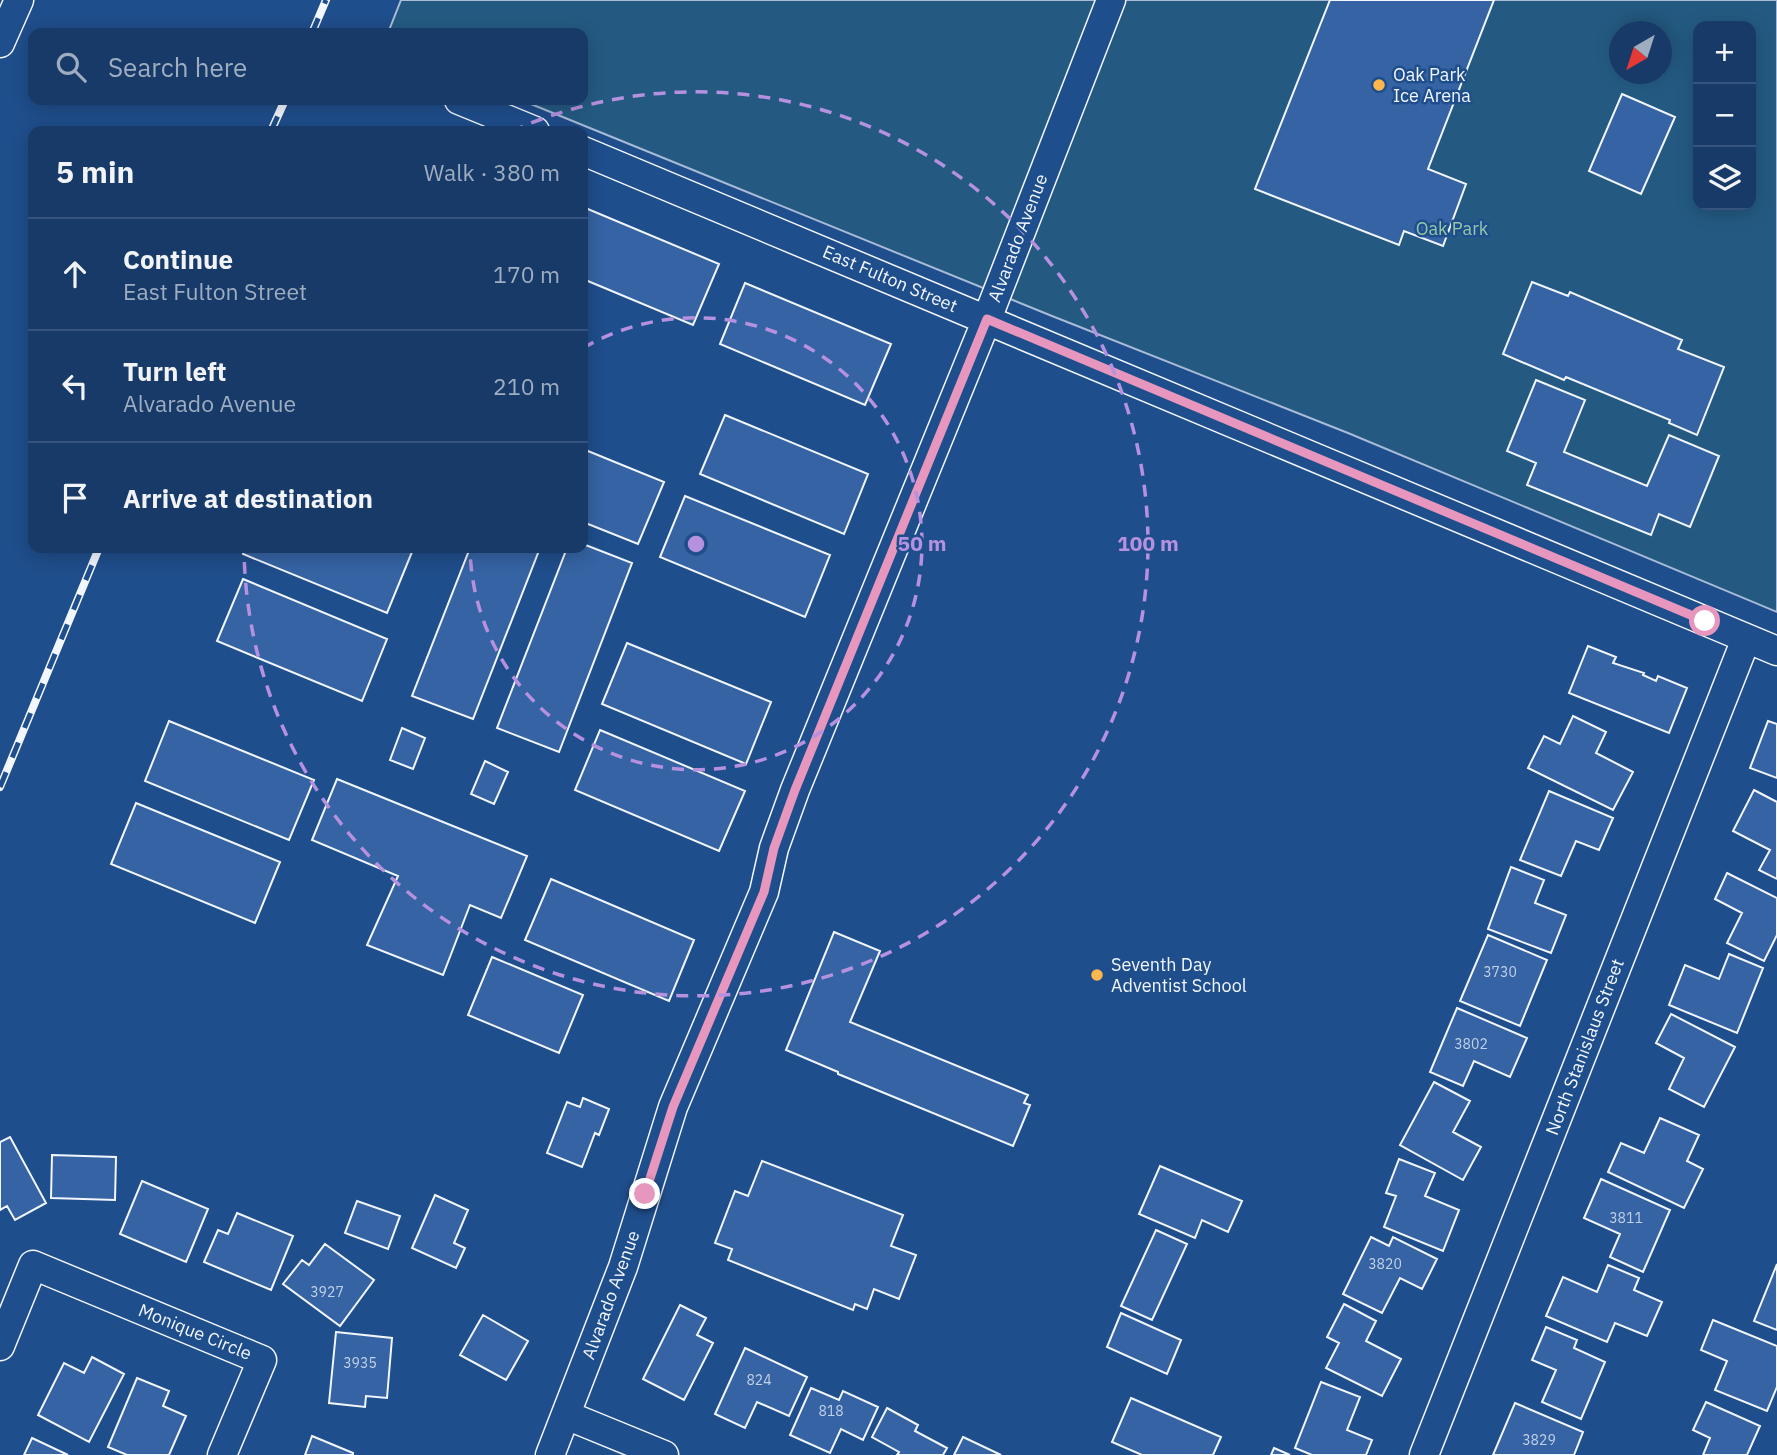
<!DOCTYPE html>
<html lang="en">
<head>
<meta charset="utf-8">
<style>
	:root { --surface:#173a69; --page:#244571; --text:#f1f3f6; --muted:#9eadc0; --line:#36547d }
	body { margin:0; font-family:"IBM Plex Sans",sans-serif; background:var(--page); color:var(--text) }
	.controls { position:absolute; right:21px; top:21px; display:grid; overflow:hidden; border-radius:14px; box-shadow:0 4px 18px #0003 }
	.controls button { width:63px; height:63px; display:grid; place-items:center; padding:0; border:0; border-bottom:2px solid var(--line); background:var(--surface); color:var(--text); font:35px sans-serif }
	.compass { position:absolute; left:1609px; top:21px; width:63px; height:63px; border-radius:50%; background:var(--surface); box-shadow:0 4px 18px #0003; rotate:219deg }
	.stop { position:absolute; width:21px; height:21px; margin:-16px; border:5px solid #e797bd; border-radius:50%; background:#fff }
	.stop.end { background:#e797bd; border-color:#fff; box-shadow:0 2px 7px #0008 }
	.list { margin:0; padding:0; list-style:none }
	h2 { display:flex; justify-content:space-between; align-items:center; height:91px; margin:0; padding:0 28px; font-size:30px }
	h2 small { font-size:23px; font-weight:400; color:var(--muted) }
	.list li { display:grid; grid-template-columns:46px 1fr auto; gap:21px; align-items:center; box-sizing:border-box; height:112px; padding:0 28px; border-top:2px solid var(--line) }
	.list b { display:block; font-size:26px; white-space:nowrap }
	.list p { margin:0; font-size:23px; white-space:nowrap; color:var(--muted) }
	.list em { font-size:23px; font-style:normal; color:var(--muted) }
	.icon { flex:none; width:38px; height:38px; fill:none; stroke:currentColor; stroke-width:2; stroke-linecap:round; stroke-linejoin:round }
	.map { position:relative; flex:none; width:1777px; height:1455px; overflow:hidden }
	.search { position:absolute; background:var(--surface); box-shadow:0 4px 18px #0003; left:28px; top:28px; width:560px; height:77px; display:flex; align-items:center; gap:18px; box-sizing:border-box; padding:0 24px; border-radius:14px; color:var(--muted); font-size:26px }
	.panel { position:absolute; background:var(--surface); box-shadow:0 4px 18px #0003; left:28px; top:126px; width:560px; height:427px; border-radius:14px }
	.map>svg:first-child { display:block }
	.green { fill:#245a82; stroke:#a8bbd7; stroke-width:2; fill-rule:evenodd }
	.building { fill:#3563a3; stroke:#f2f6ff; stroke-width:2 }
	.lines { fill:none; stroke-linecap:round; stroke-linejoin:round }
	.street-casing { stroke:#f2f6ff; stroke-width:31 }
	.street { stroke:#1f4e8c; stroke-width:28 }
	.rail-casing { stroke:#f2f6ff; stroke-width:8 }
	.rail { stroke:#1f4e8c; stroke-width:5; stroke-dasharray:16; stroke-linecap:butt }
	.route { stroke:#e797bd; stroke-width:9 }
	.ring { fill:none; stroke:#b691df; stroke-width:3.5; stroke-dasharray:12 9 }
	.poi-dot { fill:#ffb74d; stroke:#1f4e8c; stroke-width:2.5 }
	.labels { text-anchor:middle; stroke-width:5; stroke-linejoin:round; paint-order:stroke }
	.number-label { font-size:14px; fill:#c3d1e8 }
	.poi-label { font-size:18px; fill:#f2f6ff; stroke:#1f4e8c; text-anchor:start }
	.park-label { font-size:18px; fill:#97c8a6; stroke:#1f4e8c }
	.street-label { font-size:18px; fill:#f2f6ff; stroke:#1f4e8c }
	.centre { fill:#b691df; stroke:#1f4e8c; stroke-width:3.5 }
	.ring-label { font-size:21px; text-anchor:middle; font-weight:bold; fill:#b691df; stroke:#1f4e8c; stroke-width:5; stroke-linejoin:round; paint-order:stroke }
</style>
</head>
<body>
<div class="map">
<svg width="1777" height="1455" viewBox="0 0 1777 1455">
	<rect width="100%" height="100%" fill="#1f4e8c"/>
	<path class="green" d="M401 0H1777V612L1348 433 1052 316 521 100H583V33H388ZM1698 26H1751V205H1698ZM1620 32H1662V74H1620Z"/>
	<path class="building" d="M1330 0H1494L1428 169 1466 184 1443 246 1404 231 1399 245 1255 189Z
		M1622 94 1675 117 1641 194 1589 171Z
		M583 207 719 264 693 325 583 279Z
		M1532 282 1568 296 1570 292 1682 340 1678 349 1724 367 1697 435 1669 423 1670 420 1566 377 1564 380 1503 354Z
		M745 283 891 344 865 405 720 344Z
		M1536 380 1585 400 1564 452 1647 486 1669 435 1719 456 1690 527 1659 514 1651 535 1527 485 1536 463 1507 451Z
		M725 415 868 474 844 534 700 474Z
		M583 449 664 482 638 544 583 522Z
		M685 496 830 555 805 617 660 557Z
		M583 544 632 563 559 752 497 728 567 548H583Z
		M245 548H401L412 552 387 613 243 554Z
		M470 548H540L473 719 412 696Z
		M243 579 387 639 362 701 217 641Z
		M627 643 771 702 746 764 602 704Z
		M1588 646 1616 657 1613 663 1644 673 1643 675 1656 681 1658 676 1687 688 1669 733 1569 693Z
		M1573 716 1606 732 1596 753 1633 772 1613 810 1528 768 1544 736 1560 744Z
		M169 721 314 780 289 840 145 781Z
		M1768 721 1777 724V778L1750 768Z
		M402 728 425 738 413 769 390 760Z
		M600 730 745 791 719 851 575 790Z
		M485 761 508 772 494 804 471 794Z
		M337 779 527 856 501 918 470 905 443 975 367 945 398 876 312 840Z
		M1754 790 1777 802V879L1759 870 1770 850 1733 831Z
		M1549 791 1613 818 1599 850 1576 841 1561 876 1520 860Z
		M136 803 280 862 255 923 111 864Z
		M1511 867 1544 880 1535 903 1566 915 1551 953 1488 929Z
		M1727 873 1777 898V935L1764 961 1727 943 1742 913 1715 899Z
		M551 879 694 940 669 1001 525 940Z
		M834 932 880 951 850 1022 1028 1095 1024 1103 1030 1105 1013 1146 838 1074V1072L786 1050Z
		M1488 935 1547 960 1520 1026 1460 1001Z
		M1729 954 1763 968 1737 1033 1669 1005 1685 965 1719 979Z
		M492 957 583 995 559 1053 468 1015Z
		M1457 1008 1527 1038 1510 1077 1474 1061 1463 1086 1430 1072Z
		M1671 1014 1735 1047 1704 1107 1669 1089 1684 1058 1656 1043Z
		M1434 1082 1470 1101 1453 1132 1481 1147 1463 1180 1400 1145Z
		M583 1098 609 1109 599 1135 595 1133 582 1167 547 1153 567 1102 580 1107Z
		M1660 1118 1699 1135 1687 1161 1703 1169 1684 1208 1608 1172 1621 1143 1644 1153Z
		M10 1137 46 1203 15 1220 7 1206 0 1210V1142Z
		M52 1155 116 1157 115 1200 51 1198Z
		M1399 1159 1435 1173 1425 1196 1459 1210 1443 1251 1384 1227 1396 1196 1386 1193Z
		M762 1161 903 1215 891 1246 916 1255 899 1299 874 1289 867 1309 855 1304 853 1310 728 1260 732 1249 715 1243 735 1191 748 1196Z
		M1160 1166 1242 1201 1228 1232 1202 1220 1195 1238 1139 1214Z
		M1601 1179 1670 1210 1643 1272 1610 1257 1620 1234 1584 1218Z
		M142 1181 208 1209 186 1262 120 1234Z
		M435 1195 468 1210 454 1243 465 1248 456 1268 412 1248Z
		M357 1201 400 1216 388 1249 345 1233Z
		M237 1213 293 1236 271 1290 204 1262 218 1230 228 1234Z
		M1156 1230 1187 1244 1152 1320 1121 1306Z
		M1371 1237 1389 1246 1393 1237 1437 1259 1422 1289 1400 1278 1382 1313 1343 1294Z
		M325 1244 374 1280 340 1326 283 1284 302 1260 309 1265Z
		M1777 1264V1330L1754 1321Z
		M1608 1265 1639 1278 1634 1290 1662 1302 1647 1336 1615 1323 1607 1342 1546 1316 1563 1277 1597 1292Z
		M1344 1304 1376 1321 1366 1341 1401 1359 1382 1396 1326 1368 1339 1343 1327 1337Z
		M680 1305 706 1318 697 1335 713 1343 684 1400 643 1379Z
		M1121 1313 1181 1340 1167 1374 1107 1347Z
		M483 1315 528 1341 506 1380 460 1355Z
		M1713 1320 1777 1346V1387L1767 1411 1715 1390 1727 1361 1701 1350Z
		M1546 1327 1577 1340 1574 1348 1605 1362 1581 1419 1542 1402 1556 1370 1532 1360Z
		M336 1332 392 1338 387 1398 366 1396 365 1407 329 1403Z
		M745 1348 807 1377 789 1416 757 1402 745 1428 715 1414Z
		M92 1357 124 1374 89 1442 38 1415 64 1363 84 1373Z
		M137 1378 169 1391 163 1406 186 1416 169 1455H127L108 1447Z
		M1321 1382 1360 1397 1347 1430 1372 1440 1366 1455H1312L1295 1448Z
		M811 1388 839 1400 843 1391 878 1407 863 1440 841 1429 830 1453 790 1435Z
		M1131 1398 1221 1437 1213 1455H1142L1112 1442Z
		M1706 1402 1760 1426 1747 1455H1703L1710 1438 1693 1430Z
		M1515 1403 1583 1432 1574 1455H1493Z
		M887 1408 918 1425 915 1431 947 1448 943 1455H897L899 1452 872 1437Z
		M312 1436 353 1453V1455H305Z
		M963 1437 1001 1455H954Z
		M32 1438 68 1455H24Z
		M1274 1448 1290 1455H1271Z"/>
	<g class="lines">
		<defs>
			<path id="street" d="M0 43 19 0
				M459 100 535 131
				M583 151 1777 651
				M0 1346 33 1265 262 1360 222 1455
				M566 1415 664 1455
				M550 1455 623 1267 673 1107 764 892 774 848 795 790 987 319 1111 0
				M1424 1455 1746 639"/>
		</defs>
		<use href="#street" class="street-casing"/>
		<use href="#street" class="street"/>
		<defs>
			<path id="rail" d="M312 33 326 0
				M271 131 285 100
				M0 787 99 548"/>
		</defs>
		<use href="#rail" class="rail-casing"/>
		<use href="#rail" class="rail"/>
	</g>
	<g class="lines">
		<path class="route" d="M645 1194 673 1107 764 892 774 848 795 790 987 319 1705 621"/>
	</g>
	<g class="ring">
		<path d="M583 348A226 226 0 1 1 470 548"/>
		<path d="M512 131A452 452 0 1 1 244 548"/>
	</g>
	<g class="poi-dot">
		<circle cx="1379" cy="85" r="7"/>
		<circle cx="1097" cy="975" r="7"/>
	</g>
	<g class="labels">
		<g class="number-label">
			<text x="1500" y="977">3730</text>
			<text x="1471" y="1049">3802</text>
			<text x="1626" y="1223">3811</text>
			<text x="1385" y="1269">3820</text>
			<text x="327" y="1297">3927</text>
			<text x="360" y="1368">3935</text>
			<text x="759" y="1385">824</text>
			<text x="831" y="1416">818</text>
			<text x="1539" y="1445">3829</text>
		</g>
		<g class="poi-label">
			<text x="1393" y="81">Oak Park<tspan x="1393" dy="21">Ice Arena</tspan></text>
			<text x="1111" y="971">Seventh Day<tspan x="1111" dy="21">Adventist School</tspan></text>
		</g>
		<g class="park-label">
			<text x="1452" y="235">Oak Park</text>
		</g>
		<g class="street-label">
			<text transform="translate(1018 238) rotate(-69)" y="6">Alvarado Avenue</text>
			<text transform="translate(890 279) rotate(23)" y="6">East Fulton Street</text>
			<text transform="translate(1585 1047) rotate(-69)" y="6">North Stanislaus Street</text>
			<text transform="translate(611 1295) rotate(-70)" y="6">Alvarado Avenue</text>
			<text transform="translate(195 1332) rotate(22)" y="6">Monique Circle</text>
		</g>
	</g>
	<circle cx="696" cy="544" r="10" class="centre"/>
	<g class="ring-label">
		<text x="922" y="551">50 m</text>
		<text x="1148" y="551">100 m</text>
	</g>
</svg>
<div class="controls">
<button>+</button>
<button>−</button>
<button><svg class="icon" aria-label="layers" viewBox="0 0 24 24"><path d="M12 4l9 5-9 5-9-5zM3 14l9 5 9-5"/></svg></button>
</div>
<svg class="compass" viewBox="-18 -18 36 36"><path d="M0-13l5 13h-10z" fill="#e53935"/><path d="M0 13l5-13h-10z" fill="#9eadc0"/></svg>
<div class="stop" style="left:1705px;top:621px"></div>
<div class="stop end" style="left:645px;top:1194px"></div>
<div class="search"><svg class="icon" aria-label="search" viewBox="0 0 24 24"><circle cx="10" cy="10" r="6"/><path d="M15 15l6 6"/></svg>Search here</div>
<section class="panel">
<h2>5 min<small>Walk · 380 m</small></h2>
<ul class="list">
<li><svg class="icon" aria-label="ahead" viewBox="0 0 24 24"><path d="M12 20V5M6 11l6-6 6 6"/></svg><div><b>Continue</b><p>East Fulton Street</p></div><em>170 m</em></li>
<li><svg class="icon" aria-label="left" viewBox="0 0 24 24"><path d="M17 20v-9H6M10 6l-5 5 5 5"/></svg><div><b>Turn left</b><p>Alvarado Avenue</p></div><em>210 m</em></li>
<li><svg class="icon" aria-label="arrive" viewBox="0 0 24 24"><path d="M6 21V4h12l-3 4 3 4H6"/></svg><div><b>Arrive at destination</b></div></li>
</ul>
</section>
</div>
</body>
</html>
